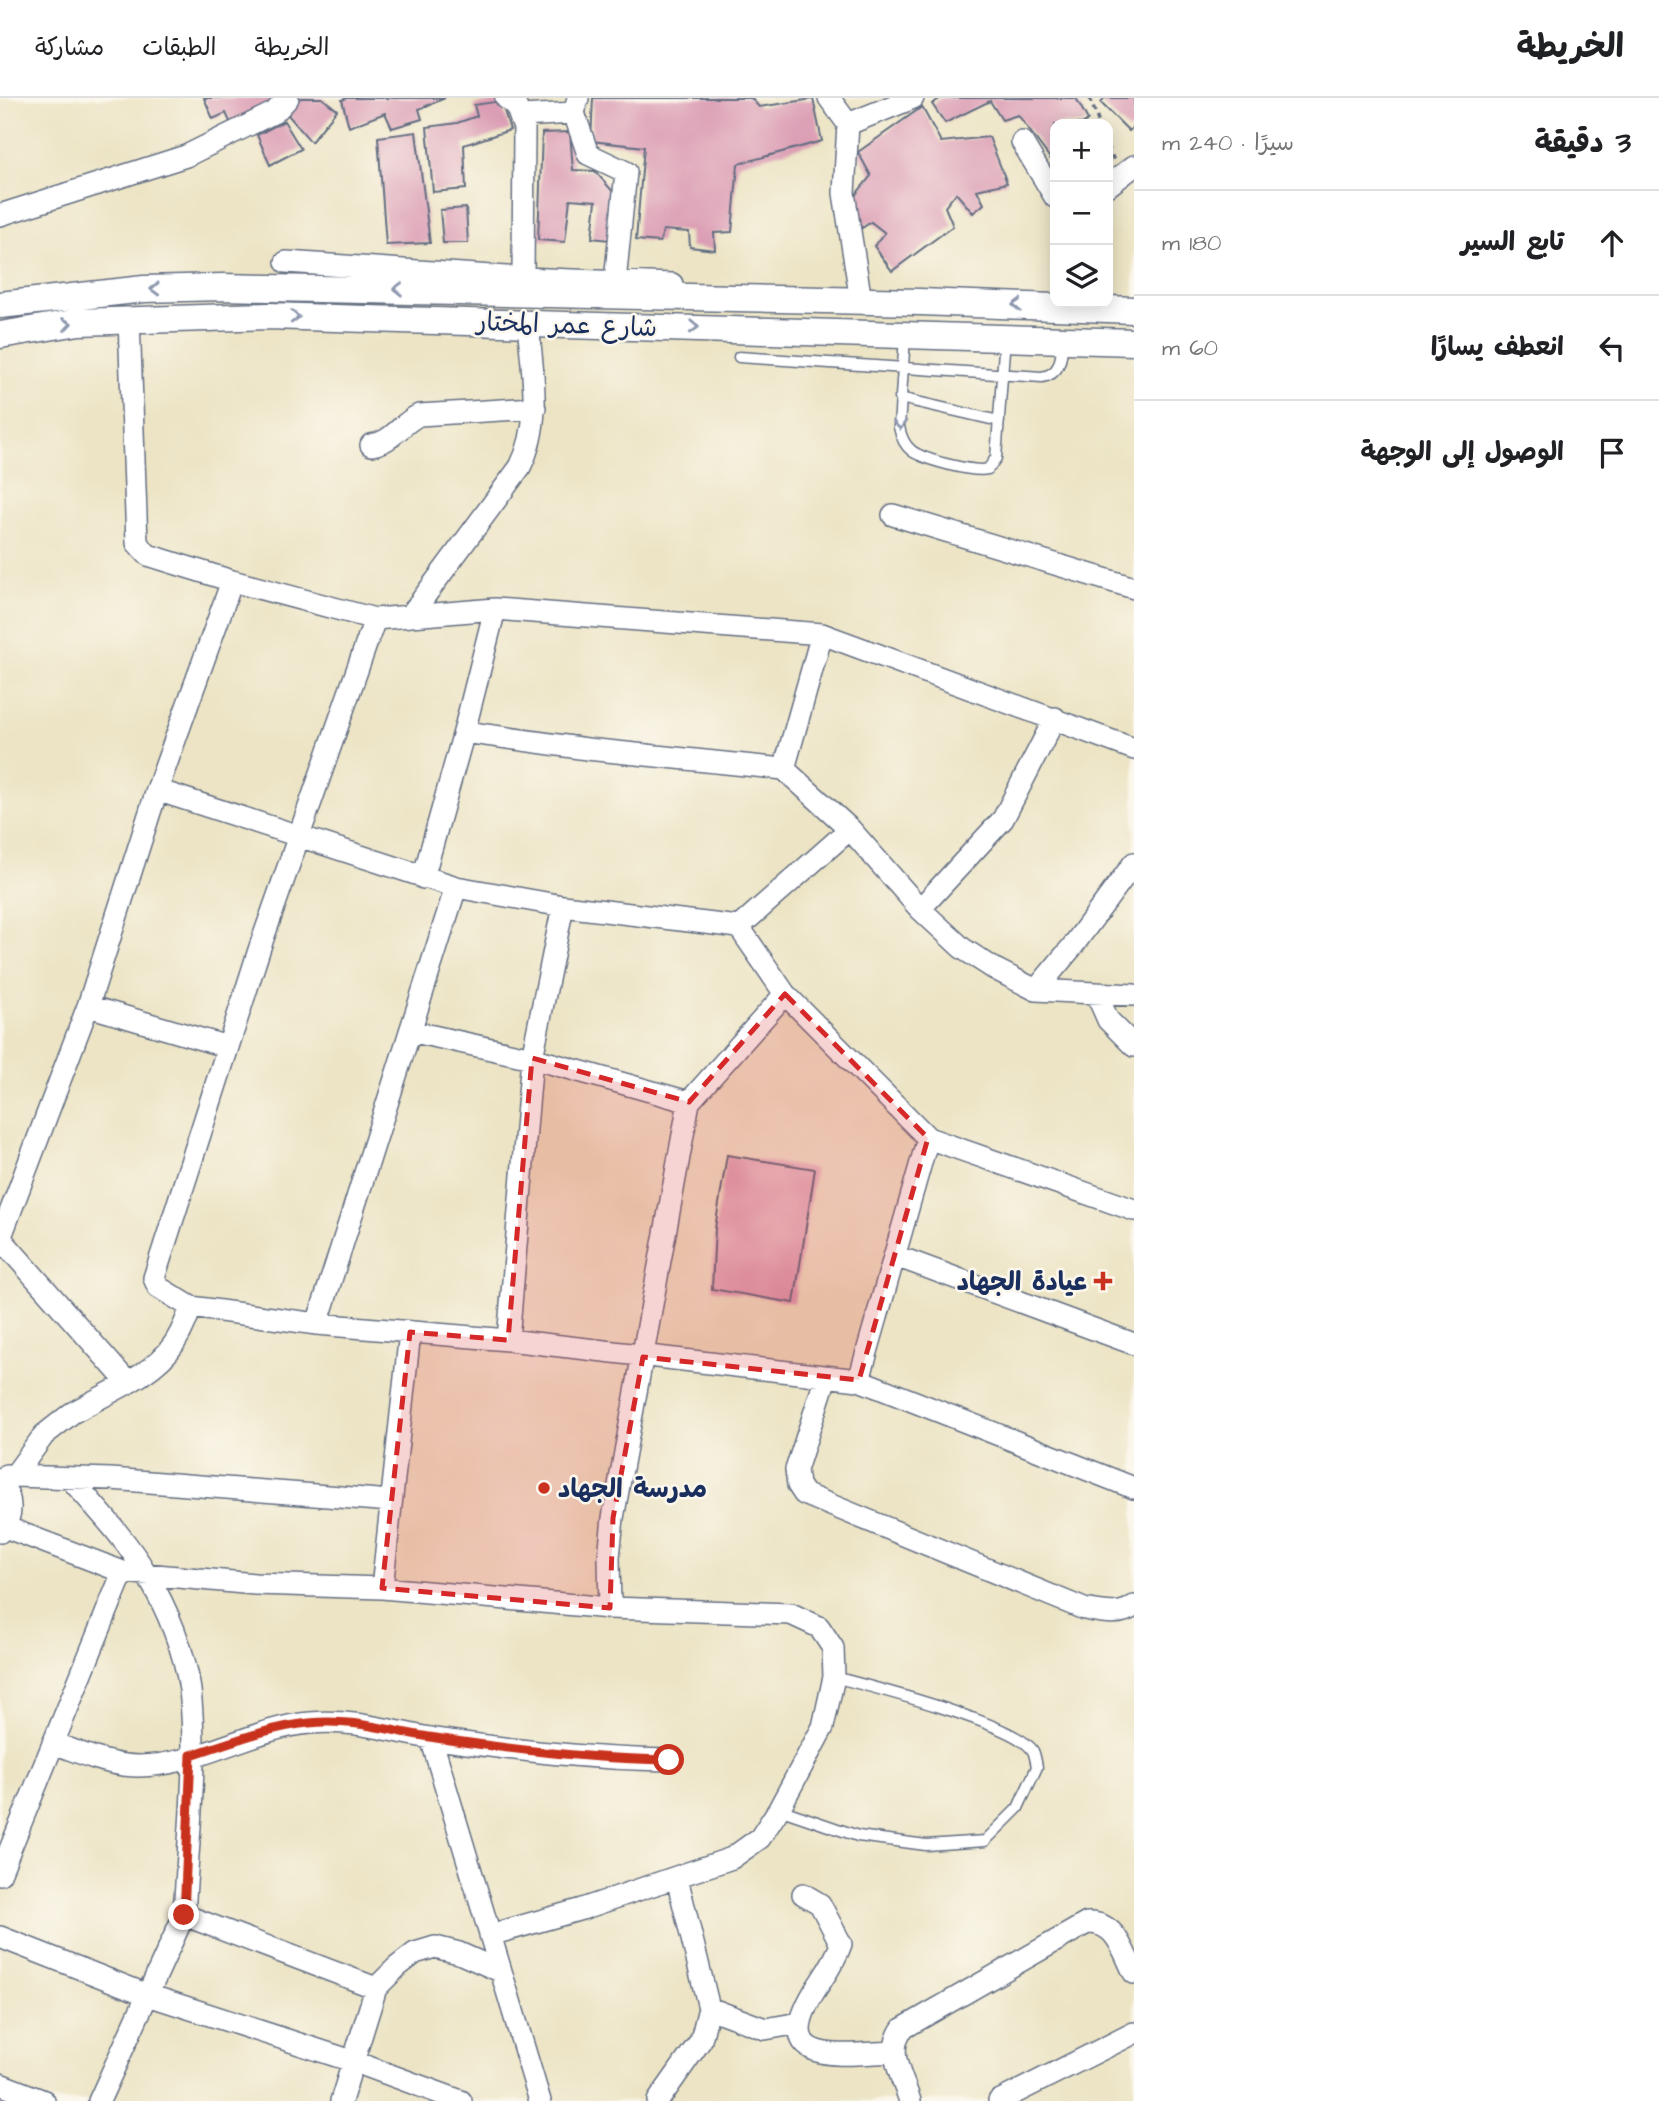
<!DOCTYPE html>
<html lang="ar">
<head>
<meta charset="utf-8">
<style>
	:root { --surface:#fff; --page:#f6f6f6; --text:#202124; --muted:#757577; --line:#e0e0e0 }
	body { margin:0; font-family:"Architects Daughter","Playpen Sans Arabic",sans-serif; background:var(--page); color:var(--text); direction:rtl }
	.controls { position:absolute; right:21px; top:21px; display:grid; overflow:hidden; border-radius:14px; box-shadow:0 4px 18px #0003 }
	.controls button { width:63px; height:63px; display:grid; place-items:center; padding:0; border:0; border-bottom:2px solid var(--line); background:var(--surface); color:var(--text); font:35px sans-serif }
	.stop { position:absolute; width:21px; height:21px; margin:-16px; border:5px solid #c8321e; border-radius:50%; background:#fff }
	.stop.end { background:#c8321e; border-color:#fff; box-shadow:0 2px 7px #0008 }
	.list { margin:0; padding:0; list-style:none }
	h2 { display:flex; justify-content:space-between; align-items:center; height:91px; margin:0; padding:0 28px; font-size:30px }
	h2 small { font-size:23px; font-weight:400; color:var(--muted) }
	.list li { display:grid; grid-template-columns:46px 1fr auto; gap:21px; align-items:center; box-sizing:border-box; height:105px; padding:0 28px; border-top:2px solid var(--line) }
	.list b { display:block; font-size:26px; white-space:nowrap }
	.list em { font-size:23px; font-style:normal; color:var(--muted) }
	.icon { flex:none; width:38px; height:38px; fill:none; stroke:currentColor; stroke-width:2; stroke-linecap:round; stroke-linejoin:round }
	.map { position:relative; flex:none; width:1134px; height:2003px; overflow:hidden; direction:ltr }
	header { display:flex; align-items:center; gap:42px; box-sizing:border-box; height:98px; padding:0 35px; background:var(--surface); border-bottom:2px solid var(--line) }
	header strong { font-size:33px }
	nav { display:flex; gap:38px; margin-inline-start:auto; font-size:24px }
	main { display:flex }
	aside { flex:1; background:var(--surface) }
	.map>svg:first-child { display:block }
	.building { fill:#db9db4 }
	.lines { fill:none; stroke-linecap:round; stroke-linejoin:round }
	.service-casing { stroke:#646e82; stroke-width:13 }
	.minor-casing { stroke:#646e82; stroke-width:24 }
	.tertiary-casing { stroke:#646e82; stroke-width:29 }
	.path { stroke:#646e82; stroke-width:3.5; stroke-dasharray:5 5; stroke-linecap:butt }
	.service { stroke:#fff; stroke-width:10 }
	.minor { stroke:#fff; stroke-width:21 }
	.tertiary { stroke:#fff; stroke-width:26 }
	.oneway { stroke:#8d97ae }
	.route { stroke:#c8321e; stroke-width:9 }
	.marked { fill:#d62828; fill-opacity:0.2; stroke:#d62828; stroke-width:5; stroke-dasharray:14 9; stroke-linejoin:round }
	.poi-dot { fill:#c8321e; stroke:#fbf7ec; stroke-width:2.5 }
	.labels { text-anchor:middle; stroke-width:5; stroke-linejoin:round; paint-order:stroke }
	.street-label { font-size:26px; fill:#1b2f5e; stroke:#fbf7ec }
	.poi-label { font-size:26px; font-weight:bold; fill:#1b2f5e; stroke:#fbf7ec; text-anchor:end }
</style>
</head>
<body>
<header>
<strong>الخريطة</strong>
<nav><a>الخريطة</a><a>الطبقات</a><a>مشاركة</a></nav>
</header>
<main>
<aside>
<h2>3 دقيقة<small>سيرًا · 240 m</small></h2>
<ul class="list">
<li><svg class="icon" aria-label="ahead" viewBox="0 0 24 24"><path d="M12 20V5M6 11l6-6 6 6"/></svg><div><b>تابع السير</b></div><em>180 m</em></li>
<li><svg class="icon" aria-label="left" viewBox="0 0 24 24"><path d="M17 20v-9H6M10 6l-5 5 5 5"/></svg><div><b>انعطف يسارًا</b></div><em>60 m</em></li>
<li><svg class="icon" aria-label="arrive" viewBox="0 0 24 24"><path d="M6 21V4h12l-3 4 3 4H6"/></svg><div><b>الوصول إلى الوجهة</b></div></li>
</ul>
</aside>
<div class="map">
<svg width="1134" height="2003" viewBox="0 0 1134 2003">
	<rect width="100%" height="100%" fill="#fbf7ec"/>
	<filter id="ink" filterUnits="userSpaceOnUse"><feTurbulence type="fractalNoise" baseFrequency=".0143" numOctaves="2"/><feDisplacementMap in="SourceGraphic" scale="14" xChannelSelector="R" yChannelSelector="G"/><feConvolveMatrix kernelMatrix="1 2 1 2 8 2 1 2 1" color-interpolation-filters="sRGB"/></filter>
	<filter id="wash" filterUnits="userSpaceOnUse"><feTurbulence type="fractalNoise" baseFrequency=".00686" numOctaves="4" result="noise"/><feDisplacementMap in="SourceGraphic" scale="28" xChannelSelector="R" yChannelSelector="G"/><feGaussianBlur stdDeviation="1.57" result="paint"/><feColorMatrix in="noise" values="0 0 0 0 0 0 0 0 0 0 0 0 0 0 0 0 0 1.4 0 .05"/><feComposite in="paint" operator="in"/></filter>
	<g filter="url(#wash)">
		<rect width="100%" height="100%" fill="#ece4c4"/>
		<g id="blocks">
			<path class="building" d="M204 0H273L269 7 231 26 226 15 213 21Z
				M300 0H322L337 12 311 44 288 17Z
				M347 0H445L419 11 422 21 392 30 385 15 349 29 342 2Z
				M593 0H751L759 9 813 1 822 43 738 66 732 134 714 135 715 152 690 149 689 134 663 132 660 144 636 142 644 49 591 43Z
				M941 0H1076L1088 22 1082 26H1055V67L1018 17 1002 22 990 3 945 25 932 6Z
				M1104 0H1134V28L1129 33 1101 5Z
				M501 3 510 32 464 47 466 91 433 94 427 29 457 25 477 18 474 7Z
				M922 9 941 44 989 39 1007 85 977 92 984 106 973 115 956 95 945 109 953 128 892 173 874 148 885 135 871 124 862 130 848 106 871 78 858 54Z
				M284 23 301 51 270 67 257 37Z
				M416 34 430 145 386 147 378 39Z
				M570 34 573 72 595 73 621 103 619 143 592 140 596 103 570 101 565 144 538 142 542 35Z
				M466 110 468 145H443L440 112Z
				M727 1057 815 1071 794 1205 712 1191 715 1130Z"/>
		</g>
	</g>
	<g filter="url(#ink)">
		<use href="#blocks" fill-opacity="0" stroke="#646e82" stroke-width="2"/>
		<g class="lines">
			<defs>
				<path id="service" d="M905 238 899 329C901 339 904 347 912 353 925 362 974 375 988 371L996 360 1005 239
					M739 259 1042 279C1061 276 1061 260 1063 243
					M900 300 999 323
					M779 1711 858 1738 926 1747 985 1743 1018 1710 1037 1669C1036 1664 1035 1657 1033 1653 1017 1626 869 1588 834 1579"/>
				<path id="minor" d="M506 0 516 8 524 30 523 180
					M829 0 848 26 844 95 861 203
					M574 15 588 56 626 74 615 184
					M522 18 574 15 578 0
					M848 26 913 0
					M1022 44 1055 99
					M1108 88 1134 68
					M0 117 186 58 275 14 288 0
					M286 164 523 180 672 186
					M129 221 137 445 148 457 232 483
					M371 347C393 344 400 326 419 317L535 310
					M893 417 1134 490
					M495 511 464 634 587 651 784 671 850 731 920 811 962 850 993 870 1036 892 1134 897
					M410 518 520 369C543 324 532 274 528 225
					M375 521 260 849 154 1180 158 1189 191 1209 317 1226 508 1242 859 1282 928 1040 785 896 739 829 850 731
					M784 671 822 536
					M157 692 456 789 563 808 739 829
					M423 780 464 634
					M920 811 1003 721 1055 620
					M1036 892 1072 849 1134 765
					M1097 897 1108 922 1134 948
					M88 908 228 949
					M410 933 532 960 689 1004
					M928 1040 1134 1112
					M0 1141 88 908 157 692 232 483 375 521 495 511 822 536 1134 651
					M1 1141 128 1285C164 1264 178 1248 191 1209
					M896 1158 1134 1246
					M317 1226 456 789
					M508 1242 532 960 563 808
					M826 1279 796 1372 798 1387 804 1396 1084 1511C1101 1514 1120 1519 1134 1508
					M859 1282 1134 1390
					M6 1377 14 1378 44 1337 72 1315 128 1285
					M14 1378 111 1381 391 1403
					M70 1380C97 1411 126 1441 147 1477 167 1510 185 1554 190 1592 198 1665 188 1744 184 1817
					M0 1385C14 1400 13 1419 0 1434
					M5 1429 123 1474 255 1486 382 1490 410 1234
					M382 1490 610 1510 791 1516 819 1529 833 1550 834 1579 823 1629 779 1711 760 1740 732 1760 582 1811 490 1837
					M610 1510 609 1459 613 1420 689 1004 785 896
					M431 1640 540 2003
					M53 1645C76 1653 100 1664 124 1667 188 1675 247 1630 310 1625 356 1621 392 1634 436 1641 514 1652 590 1661 669 1662
					M0 1776 123 1474
					M803 1796 820 1806 841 1846C835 1864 824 1878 814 1894 769 1970 843 1956 893 1954
					M0 1839 145 1896 355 1964 461 2003
					M709 1910 765 1931 800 1925
					M0 1986 44 2003
					M99 2003 184 1817 376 1890
					M341 2003 376 1890 397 1869 415 1855 435 1849 459 1855 500 1873
					M658 2003 701 1942 709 1910 677 1780
					M910 2003C902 1978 886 1954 902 1931L1087 1825C1116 1823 1123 1853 1134 1875
					M999 2003 1134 1935"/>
				<path id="tertiary" d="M0 207 144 191 223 189 920 204 1134 212
					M0 237 79 224 268 218 1134 244"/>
			</defs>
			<use href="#service" class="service-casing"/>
			<use href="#minor" class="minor-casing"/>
			<use href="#tertiary" class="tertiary-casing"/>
			<path class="path" d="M1090 0 1099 26
				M1108 48 1114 63"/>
			<use href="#service" class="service"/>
			<use href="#minor" class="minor"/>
			<use href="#tertiary" class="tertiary"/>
		</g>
		<defs><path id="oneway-chevron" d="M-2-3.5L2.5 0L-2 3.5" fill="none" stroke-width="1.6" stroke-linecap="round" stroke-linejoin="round" transform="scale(1.75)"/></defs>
		<g class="oneway">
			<use href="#oneway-chevron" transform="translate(155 191) rotate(178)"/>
			<use href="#oneway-chevron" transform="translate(398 191) rotate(-179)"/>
			<use href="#oneway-chevron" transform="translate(1017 207) rotate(-178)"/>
			<use href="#oneway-chevron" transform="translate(295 219) rotate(2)"/>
			<use href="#oneway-chevron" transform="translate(67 226) rotate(-9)"/>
			<use href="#oneway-chevron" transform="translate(694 229) rotate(2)"/>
			<use href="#oneway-chevron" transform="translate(900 327) rotate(85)"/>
		</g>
	</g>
	<g class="lines" filter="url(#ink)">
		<path class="route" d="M184 1817 191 1657C229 1645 269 1629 309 1625 354 1620 393 1634 436 1640 514 1652 590 1661 669 1662"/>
	</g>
	<path class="marked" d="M785 896 928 1040 859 1282 643 1259 613 1420 610 1510 382 1490 410 1234 508 1242 532 960 689 1004Z"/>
	<g class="poi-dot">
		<path d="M1099.5 1172.5h7v7h7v7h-7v7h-7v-7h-7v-7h7z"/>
		<circle cx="544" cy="1390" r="7"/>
	</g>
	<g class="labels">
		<g class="street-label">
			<text transform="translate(567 226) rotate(2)" y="9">شارع عمر المختار</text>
		</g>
		<g class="poi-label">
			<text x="1087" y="1192">عيادة الجهاد</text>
			<text x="558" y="1399" text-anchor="start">مدرسة الجهاد</text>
		</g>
	</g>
</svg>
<div class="controls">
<button>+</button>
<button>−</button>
<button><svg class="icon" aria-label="layers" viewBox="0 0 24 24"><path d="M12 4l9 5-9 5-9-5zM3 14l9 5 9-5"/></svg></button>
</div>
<div class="stop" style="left:669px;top:1662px"></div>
<div class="stop end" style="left:184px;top:1817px"></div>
</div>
</main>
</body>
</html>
